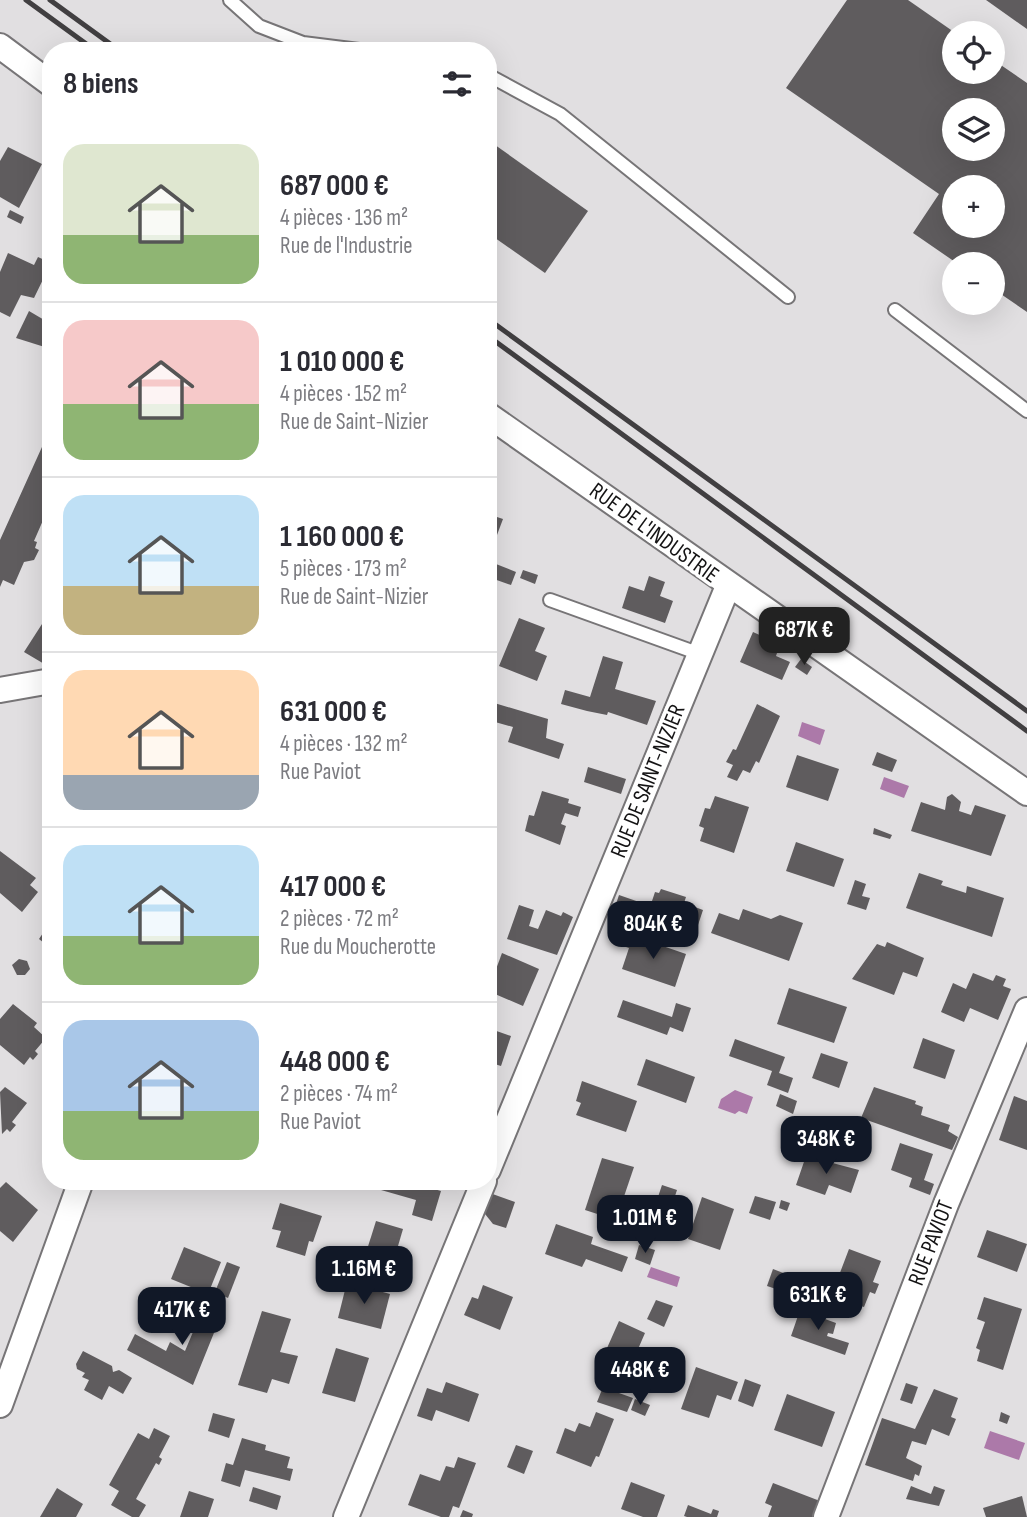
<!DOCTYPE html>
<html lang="fr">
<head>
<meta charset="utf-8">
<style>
  :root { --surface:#fff; --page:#f2f2f3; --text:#2b2b33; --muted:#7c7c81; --line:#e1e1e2; --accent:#111827 }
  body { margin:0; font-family:"Sofia Sans Condensed",sans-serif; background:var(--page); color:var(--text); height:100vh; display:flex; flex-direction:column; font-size:26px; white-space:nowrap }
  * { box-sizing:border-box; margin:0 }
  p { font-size:23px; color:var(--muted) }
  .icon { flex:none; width:38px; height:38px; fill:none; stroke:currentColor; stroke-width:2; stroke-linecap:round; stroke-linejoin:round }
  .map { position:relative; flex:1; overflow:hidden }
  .details { position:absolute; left:42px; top:42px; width:455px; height:1148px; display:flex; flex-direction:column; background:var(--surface); border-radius:28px; box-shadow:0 7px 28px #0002 }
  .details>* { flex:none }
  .fabs { position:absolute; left:942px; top:21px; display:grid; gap:14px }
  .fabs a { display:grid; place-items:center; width:63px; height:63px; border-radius:50%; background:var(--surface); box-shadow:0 7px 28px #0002; font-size:35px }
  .price { position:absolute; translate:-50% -60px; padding:0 16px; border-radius:14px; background:var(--accent); color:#fff; font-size:23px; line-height:46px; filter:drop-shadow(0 2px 4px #0008) }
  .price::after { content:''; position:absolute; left:50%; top:42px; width:21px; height:16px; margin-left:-10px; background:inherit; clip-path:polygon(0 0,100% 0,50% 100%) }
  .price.active { background:#222; color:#fff }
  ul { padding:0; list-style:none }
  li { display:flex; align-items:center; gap:21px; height:175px; padding:0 21px }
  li+li { border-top:2px solid var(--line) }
  li span { display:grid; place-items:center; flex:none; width:196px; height:140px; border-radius:21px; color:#555 }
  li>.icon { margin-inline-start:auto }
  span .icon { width:84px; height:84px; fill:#fffc; stroke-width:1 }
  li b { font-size:30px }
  h2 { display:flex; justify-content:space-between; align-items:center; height:84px; padding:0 21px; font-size:30px }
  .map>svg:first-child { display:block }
  .water { fill:#ac79a9 }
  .building { fill:#5f5c5e; fill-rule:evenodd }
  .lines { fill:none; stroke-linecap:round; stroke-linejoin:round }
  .service-casing { stroke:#777577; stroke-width:16 }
  .minor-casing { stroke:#777577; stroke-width:28 }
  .service { stroke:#fff; stroke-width:12 }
  .minor { stroke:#fff; stroke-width:24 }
  .rail { stroke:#413f41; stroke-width:5 }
  .labels { text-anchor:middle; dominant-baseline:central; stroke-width:7; stroke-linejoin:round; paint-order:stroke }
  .street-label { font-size:23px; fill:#141314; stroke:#fff }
</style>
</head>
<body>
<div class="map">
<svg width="1027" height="1517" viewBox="0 0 1027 1517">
  <rect width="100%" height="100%" fill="#e1dfe1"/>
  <!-- water -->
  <g class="water">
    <polygon points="802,722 825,730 820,745 798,736"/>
    <polygon points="884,777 909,786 904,798 880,789"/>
    <polygon points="735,1090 753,1097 747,1114 739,1111 735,1114 718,1108 721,1099"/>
    <polygon points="651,1267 680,1277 677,1287 647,1277"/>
    <polygon points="990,1431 1025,1443 1019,1460 984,1448"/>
  </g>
  <!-- building -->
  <g class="building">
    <path d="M847 0H908L954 32V72H992V59L1027 83V312L992 288V264H958L913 233 939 194 786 88ZM954 110H992V149H954ZM954 187H992V226H954Z"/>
    <polygon points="986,0 1027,0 1027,29"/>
    <polygon points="488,140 588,211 545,273 488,233"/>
    <polygon points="8,147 42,164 19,208 0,197 0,161"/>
    <polygon points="10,210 24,217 21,224 7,217"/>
    <polygon points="8,253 34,265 38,257 51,263 34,298 21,295 10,317 0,312 0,272"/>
    <polygon points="29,311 51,324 51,349 16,338"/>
    <polygon points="51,427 51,502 34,541 37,542 35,548 39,550 34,560 24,562 14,585 3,580 0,587 0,540"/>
    <polygon points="491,515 503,519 491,551 488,521"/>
    <polygon points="496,564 516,572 511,585 491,578"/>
    <polygon points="523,570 538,575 535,584 520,578"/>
    <polygon points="649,576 665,582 660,596 673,601 665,623 622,608 629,586 644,591"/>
    <polygon points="51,610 51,668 24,652"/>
    <polygon points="519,618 545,628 535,651 547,656 537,681 499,666"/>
    <polygon points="753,632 780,644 776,656 790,662 782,680 740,662"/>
    <polygon points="603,656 623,662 615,689 656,701 647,725 608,712 607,715 587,711 561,704 565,690 590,697"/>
    <polygon points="801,659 812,667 807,675 795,667"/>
    <polygon points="491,702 548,719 546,738 564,744 559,759 508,742 513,727 488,720"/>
    <polygon points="757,704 780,716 759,763 756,761 750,773 743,770 737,781 727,777 733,765 726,762 733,749 736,750"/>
    <polygon points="877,752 897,760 892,772 872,765"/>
    <polygon points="797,755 839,769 828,801 786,787"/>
    <polygon points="588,767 626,779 621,794 584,782"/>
    <polygon points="542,791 569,799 568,803 581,807 578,817 565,813 561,824 566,826 560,845 525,831 529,815 534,816"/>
    <polygon points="952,794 961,802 959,811 971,815 975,805 1006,815 991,856 911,831 921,802 945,810 947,797"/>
    <polygon points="715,796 749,807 734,853 700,841 704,828 699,826 705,808 710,809"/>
    <polygon points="874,828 892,835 890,839 873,834"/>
    <polygon points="796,842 844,859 834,887 786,871"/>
    <polygon points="0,851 36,878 30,885 38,892 22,912 0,893"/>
    <polygon points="919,873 943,881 941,885 966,893 967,886 1004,898 992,937 906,908"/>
    <polygon points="855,880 866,884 862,896 870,898 866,910 847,904"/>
    <polygon points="661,889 686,897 684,903 703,910 695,934 647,916 655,892 659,893"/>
    <polygon points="619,895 642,903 637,919 614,910"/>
    <polygon points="519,905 534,910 529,926 538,929 546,910 561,916 563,912 573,917 557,955 507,939"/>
    <polygon points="743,909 771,919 780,915 803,923 789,961 711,933 719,913 739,920"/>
    <polygon points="43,933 49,938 44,943 39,939"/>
    <polygon points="628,934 686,954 675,987 622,969 629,948 623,946"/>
    <polygon points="887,942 924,958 917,977 903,972 894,995 852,979 877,944 885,947"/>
    <polygon points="502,953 539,969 523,1006 488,991"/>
    <polygon points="19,959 27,961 30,969 25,975 17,975 12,965"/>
    <polygon points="973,973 993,981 996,975 1006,979 1003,986 1011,989 998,1020 970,1008 964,1022 941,1012 953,983 966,989"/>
    <polygon points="789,988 847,1007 834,1043 777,1024"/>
    <polygon points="623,1000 672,1017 676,1003 691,1008 683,1032 670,1027 667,1035 617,1017"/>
    <polygon points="13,1004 37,1023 34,1027 46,1038 35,1051 38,1054 33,1060 30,1057 24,1065 0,1045 0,1019"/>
    <polygon points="488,1028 511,1036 501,1066 488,1062"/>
    <polygon points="923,1038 955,1050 945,1079 913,1068"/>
    <polygon points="735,1039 785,1057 779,1073 793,1078 788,1093 767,1085 772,1071 729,1056"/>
    <polygon points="821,1053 848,1062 839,1088 812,1078"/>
    <polygon points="646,1059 695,1077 686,1103 637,1085"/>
    <polygon points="582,1081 637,1101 626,1132 576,1115 581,1103 576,1101"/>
    <polygon points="5,1087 27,1103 12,1122 16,1125 10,1132 7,1129 2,1134 0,1092"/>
    <polygon points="874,1087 916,1101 915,1104 923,1107 921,1115 950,1125 948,1131 958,1137 952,1150 861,1118"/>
    <polygon points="780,1094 797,1101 793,1114 776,1106"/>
    <polygon points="1014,1096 1027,1101 1027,1150 999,1140"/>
    <polygon points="900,1143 933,1154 924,1180 934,1184 930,1195 909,1187 912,1178 891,1170"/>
    <polygon points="806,1156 859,1170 851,1193 829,1185 825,1195 796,1185"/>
    <polygon points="602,1158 634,1167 616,1220 585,1210"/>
    <polygon points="406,1181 441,1191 432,1221 412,1215 416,1200 353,1182"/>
    <polygon points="6,1182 38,1210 13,1242 0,1231 0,1188"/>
    <polygon points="662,1185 677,1190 670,1211 655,1206"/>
    <polygon points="487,1192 515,1202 506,1228 493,1224 481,1209"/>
    <polygon points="755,1196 776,1202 770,1220 749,1213"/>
    <polygon points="702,1197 734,1209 720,1250 688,1239"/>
    <polygon points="781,1200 790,1203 787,1211 779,1208"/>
    <polygon points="280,1203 322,1216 313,1242 309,1241 305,1256 276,1247 281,1231 272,1229"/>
    <polygon points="376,1221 403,1229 393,1263 365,1256"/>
    <polygon points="556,1224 593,1237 591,1244 628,1257 622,1272 586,1259 582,1267 545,1254"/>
    <polygon points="987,1230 1027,1244 1017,1272 977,1257"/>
    <polygon points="639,1245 655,1250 650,1265 635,1259"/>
    <polygon points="184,1247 221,1262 208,1294 171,1279"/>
    <polygon points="849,1249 881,1261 873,1282 879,1284 875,1294 870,1292 864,1307 849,1302 844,1313 827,1307"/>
    <polygon points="227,1262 240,1267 228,1298 215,1292"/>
    <polygon points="773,1269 791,1276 785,1292 767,1286"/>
    <polygon points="347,1282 390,1294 381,1329 338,1318"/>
    <polygon points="483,1285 513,1297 500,1330 464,1315 472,1297 478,1299"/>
    <polygon points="984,1297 1022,1309 1003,1370 977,1361 980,1350 976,1348 985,1322 977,1319"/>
    <polygon points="656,1300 673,1306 664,1327 647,1319"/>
    <polygon points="206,1301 224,1308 193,1385 127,1350 135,1334 166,1351 170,1342 185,1351"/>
    <polygon points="800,1310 836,1323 833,1334 828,1333 827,1336 849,1343 845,1355 791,1336"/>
    <polygon points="262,1311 291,1319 280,1352 298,1356 289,1384 272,1379 267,1393 238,1385"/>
    <polygon points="619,1321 645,1333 619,1393 633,1398 627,1412 597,1402 607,1377 596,1373"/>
    <polygon points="336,1348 369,1358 355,1402 322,1393"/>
    <polygon points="83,1351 112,1366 113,1372 119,1370 132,1378 123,1394 109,1386 102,1400 84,1390 89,1380 82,1377 85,1373 77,1369 76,1364"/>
    <polygon points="696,1367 738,1382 731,1400 717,1395 709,1418 681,1409"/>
    <polygon points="745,1379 761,1385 753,1407 738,1401"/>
    <polygon points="446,1382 479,1394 469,1422 436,1410 432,1421 417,1416 427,1388 442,1393"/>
    <polygon points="906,1383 918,1387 912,1404 900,1400"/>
    <polygon points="934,1389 958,1398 951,1417 956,1419 949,1436 932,1429 926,1445 912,1441 906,1458 922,1466 919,1476 915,1474 913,1481 865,1465 882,1418 915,1429"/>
    <polygon points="787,1394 835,1412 822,1447 774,1430"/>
    <polygon points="635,1399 650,1405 645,1416 631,1410"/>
    <polygon points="596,1412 614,1419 599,1457 596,1456 591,1467 556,1453 565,1428 575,1432 579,1423 590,1427"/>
    <polygon points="1001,1412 1010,1416 1007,1424 999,1421"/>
    <polygon points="213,1413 235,1419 229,1438 208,1431"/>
    <polygon points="154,1428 170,1436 159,1457 162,1459 159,1465 156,1463 136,1499 146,1505 139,1517 132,1517 111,1505 119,1491 109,1485 138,1433 149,1439"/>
    <polygon points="242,1438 266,1445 265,1450 290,1457 287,1468 293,1469 290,1481 245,1470 240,1487 221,1481 226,1463 233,1465"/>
    <polygon points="516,1445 533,1451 524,1474 507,1467"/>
    <polygon points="458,1457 476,1463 459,1508 453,1506 449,1517 441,1517 408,1505 420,1474 440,1481 446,1466 454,1468"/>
    <polygon points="631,1482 665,1495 657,1517 643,1517 621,1509"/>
    <polygon points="773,1483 820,1501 813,1517 768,1517 772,1506 765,1503"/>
    <polygon points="911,1486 931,1494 934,1486 945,1490 939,1506 906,1499"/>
    <polygon points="253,1487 281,1496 277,1510 249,1501"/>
    <polygon points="57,1488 83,1504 76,1517 40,1517"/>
    <polygon points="189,1491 214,1499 208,1517 180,1517"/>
    <polygon points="1022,1496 1027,1517 986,1517 983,1508"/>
    <polygon points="688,1505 711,1514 713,1509 719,1511 717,1517 687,1517 684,1516"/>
    <polygon points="463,1510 473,1514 472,1517 460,1517"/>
  </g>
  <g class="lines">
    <!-- service casing -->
    <g class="service-casing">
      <g id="service">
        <polyline points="230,0 259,26 303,43 367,51"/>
        <polyline points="488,75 560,114 788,297"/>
        <polyline points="895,310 1027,411"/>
        <polyline points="550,600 700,654"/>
      </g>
    </g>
    <!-- minor casing -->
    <g class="minor-casing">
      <g id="minor">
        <polyline points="0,46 51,84"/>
        <polyline points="488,415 1027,793"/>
        <polyline points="0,690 51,681"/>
        <polyline points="488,1170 728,586"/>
        <polyline points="0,1405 81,1181"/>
        <polyline points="346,1517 484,1181"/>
        <polyline points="826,1517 946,1204 1027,1010"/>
      </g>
    </g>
    <!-- service -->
    <use href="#service" class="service"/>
    <!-- minor -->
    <use href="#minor" class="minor"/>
    <!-- rail -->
    <g class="rail">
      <polyline points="26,0 96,51"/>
      <polyline points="50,0 120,51"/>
      <polyline points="488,319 1027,711"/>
      <polyline points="488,336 1027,731"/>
    </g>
  </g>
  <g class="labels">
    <!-- street labels -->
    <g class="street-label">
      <text transform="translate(654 533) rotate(36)">RUE DE L'INDUSTRIE</text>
      <text transform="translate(648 781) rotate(-68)">RUE DE SAINT-NIZIER</text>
      <text transform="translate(931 1243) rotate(-69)">RUE PAVIOT</text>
    </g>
  </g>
</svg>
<div class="fabs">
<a><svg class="icon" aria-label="locate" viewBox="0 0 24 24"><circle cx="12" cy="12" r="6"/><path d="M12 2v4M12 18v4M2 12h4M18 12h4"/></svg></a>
<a><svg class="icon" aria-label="layers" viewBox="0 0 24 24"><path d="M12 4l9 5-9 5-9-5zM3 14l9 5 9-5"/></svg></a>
<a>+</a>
<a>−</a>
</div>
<b class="price active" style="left:804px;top:667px">687K €</b>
<b class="price" style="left:653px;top:961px">804K €</b>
<b class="price" style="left:826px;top:1176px">348K €</b>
<b class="price" style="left:645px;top:1255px">1.01M €</b>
<b class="price" style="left:364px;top:1306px">1.16M €</b>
<b class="price" style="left:818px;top:1332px">631K €</b>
<b class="price" style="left:182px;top:1347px">417K €</b>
<b class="price" style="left:640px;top:1407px">448K €</b>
<section class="details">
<h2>8 biens<svg class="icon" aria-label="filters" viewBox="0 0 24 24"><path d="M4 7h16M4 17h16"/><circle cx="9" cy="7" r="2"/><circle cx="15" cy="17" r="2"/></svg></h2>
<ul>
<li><span style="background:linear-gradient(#dfe7d0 65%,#8fb573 0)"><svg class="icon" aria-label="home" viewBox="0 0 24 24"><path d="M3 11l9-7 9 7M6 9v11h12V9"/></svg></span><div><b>687 000 €</b><p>4 pièces · 136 m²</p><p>Rue de l'Industrie</p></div></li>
<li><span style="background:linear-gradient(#f6c9c9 60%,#8fb573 0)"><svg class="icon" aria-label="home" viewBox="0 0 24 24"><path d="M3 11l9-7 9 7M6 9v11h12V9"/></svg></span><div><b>1 010 000 €</b><p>4 pièces · 152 m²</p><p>Rue de Saint-Nizier</p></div></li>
<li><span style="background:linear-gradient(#bfe0f5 65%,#c2b280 0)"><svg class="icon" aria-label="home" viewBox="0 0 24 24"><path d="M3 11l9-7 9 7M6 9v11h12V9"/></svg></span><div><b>1 160 000 €</b><p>5 pièces · 173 m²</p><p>Rue de Saint-Nizier</p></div></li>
<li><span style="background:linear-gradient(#ffd9b3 75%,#9aa5b1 0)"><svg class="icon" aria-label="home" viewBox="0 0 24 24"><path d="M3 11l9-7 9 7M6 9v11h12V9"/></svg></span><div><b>631 000 €</b><p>4 pièces · 132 m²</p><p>Rue Paviot</p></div></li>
<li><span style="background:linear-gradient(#bfe0f5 65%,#8fb573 0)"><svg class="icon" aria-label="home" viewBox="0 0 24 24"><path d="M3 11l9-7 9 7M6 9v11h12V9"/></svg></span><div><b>417 000 €</b><p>2 pièces · 72 m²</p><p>Rue du Moucherotte</p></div></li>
<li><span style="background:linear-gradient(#a9c7e8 65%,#8fb573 0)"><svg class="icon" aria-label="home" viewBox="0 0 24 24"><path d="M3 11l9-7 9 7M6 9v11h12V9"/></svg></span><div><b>448 000 €</b><p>2 pièces · 74 m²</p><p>Rue Paviot</p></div></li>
</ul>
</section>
</div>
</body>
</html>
